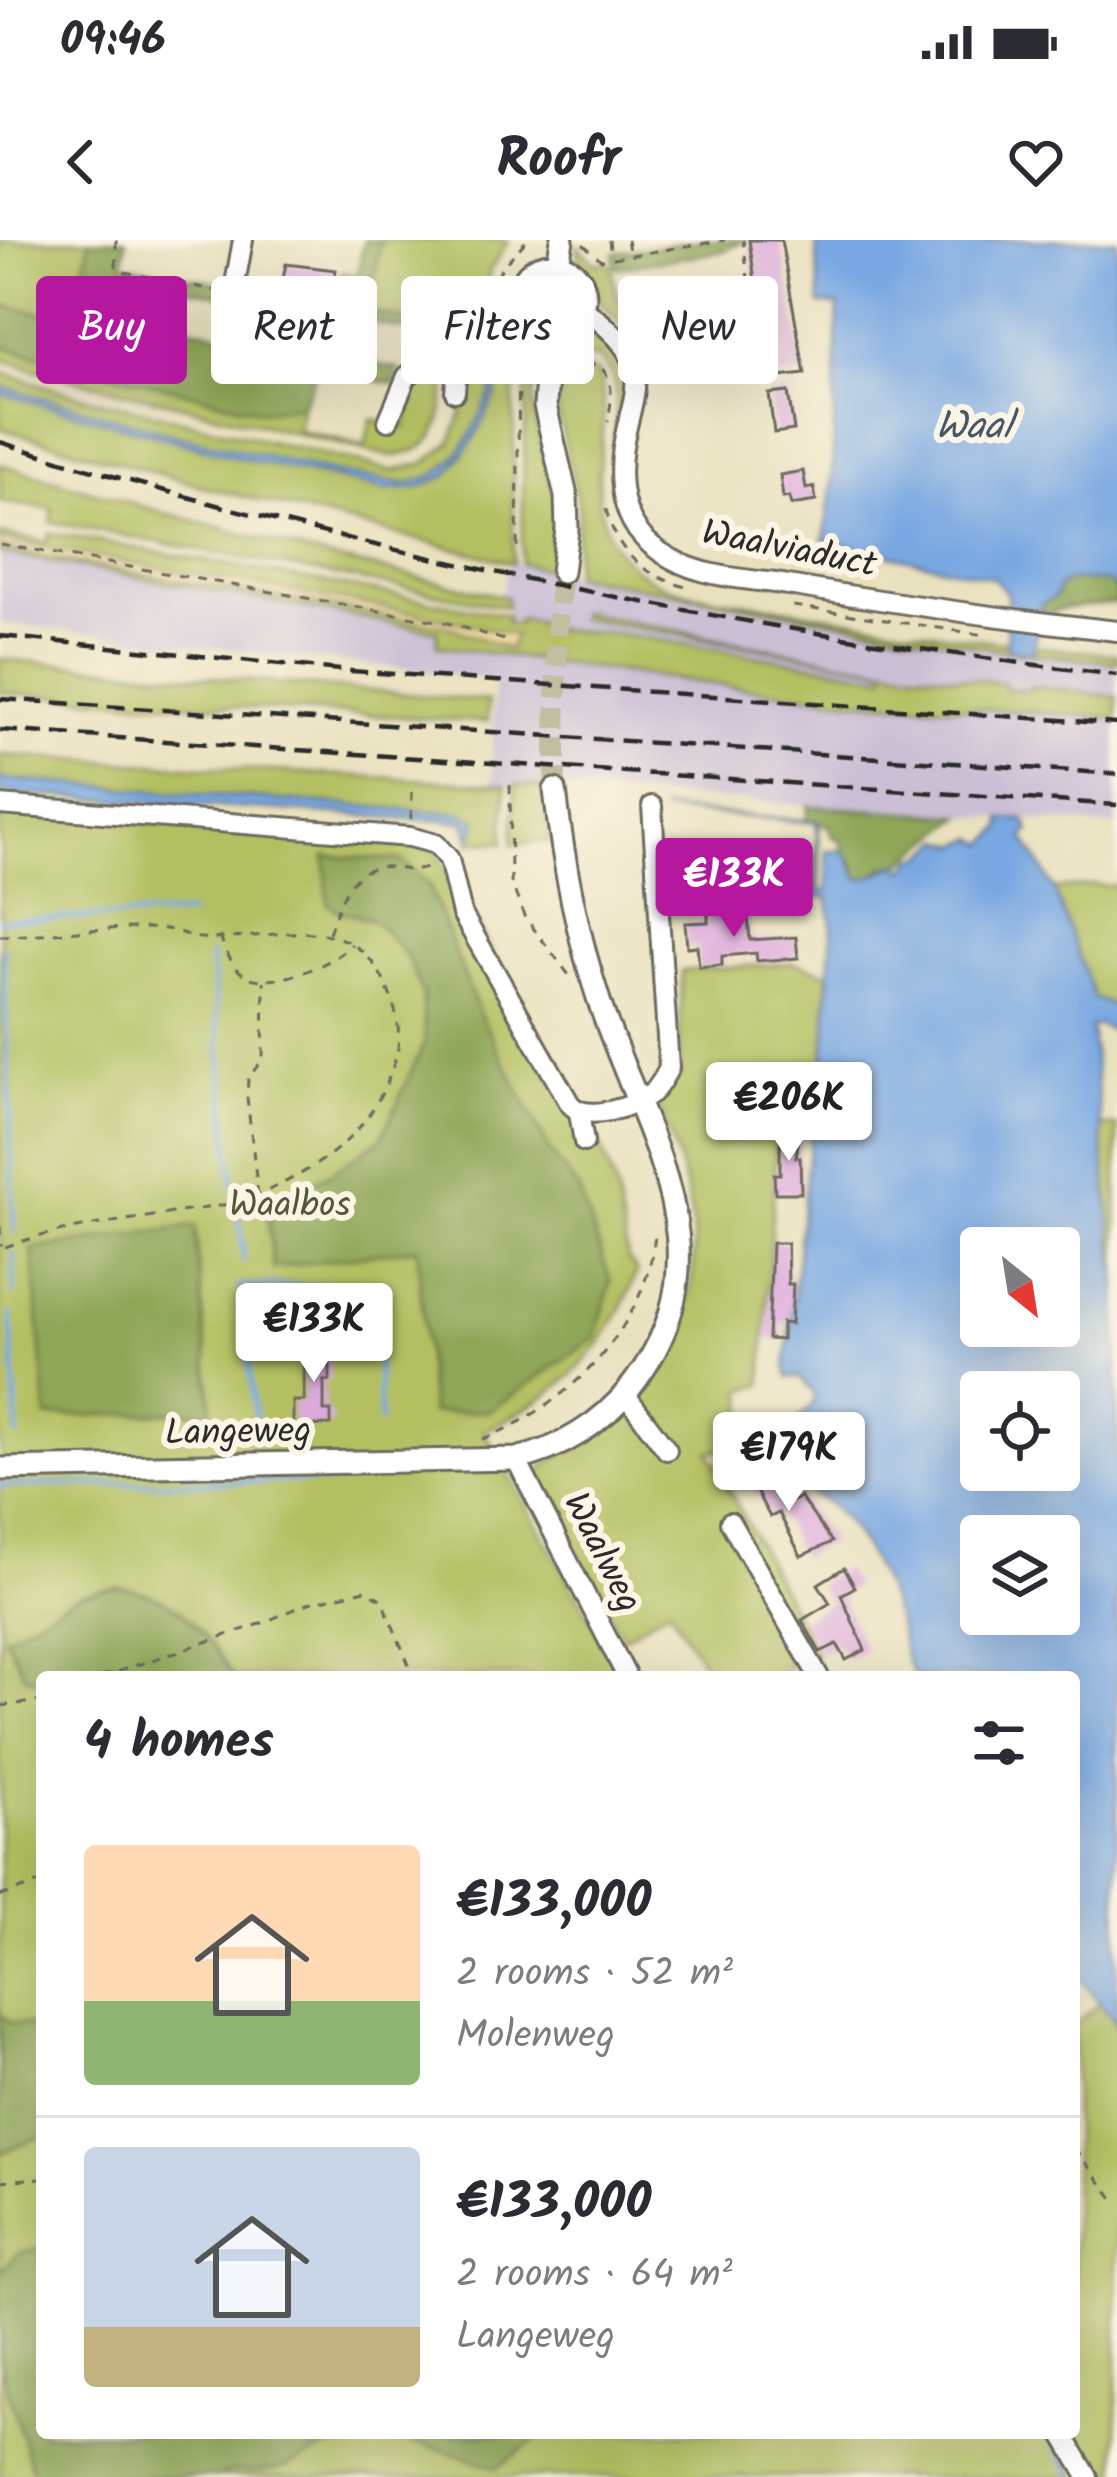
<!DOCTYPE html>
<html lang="en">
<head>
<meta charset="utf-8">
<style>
  :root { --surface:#fff; --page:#f2f2f3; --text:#2b2b33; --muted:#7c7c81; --line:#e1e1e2; --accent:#b5179e }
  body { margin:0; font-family:Kalam,sans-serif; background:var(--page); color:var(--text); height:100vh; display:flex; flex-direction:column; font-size:45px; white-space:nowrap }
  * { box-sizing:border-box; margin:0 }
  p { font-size:39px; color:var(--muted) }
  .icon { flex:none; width:66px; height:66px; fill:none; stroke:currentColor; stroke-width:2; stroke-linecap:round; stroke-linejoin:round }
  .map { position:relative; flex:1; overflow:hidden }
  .panel { position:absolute; left:36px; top:1431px; width:1044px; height:768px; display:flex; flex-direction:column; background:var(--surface); border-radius:12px; box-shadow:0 12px 48px #0002 }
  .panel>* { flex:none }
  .banner { position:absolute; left:36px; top:36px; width:1047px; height:108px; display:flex; gap:24px }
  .needle { width:78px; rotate:150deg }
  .tools { position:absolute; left:960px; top:987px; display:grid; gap:24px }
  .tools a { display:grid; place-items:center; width:120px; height:120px; border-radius:12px; background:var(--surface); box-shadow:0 12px 48px #0002; font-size:60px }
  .price { position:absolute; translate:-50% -102px; padding:0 27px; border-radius:12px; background:#fff; color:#222; font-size:39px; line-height:78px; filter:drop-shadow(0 3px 6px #0008) }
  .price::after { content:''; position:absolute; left:50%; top:72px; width:36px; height:27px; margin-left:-18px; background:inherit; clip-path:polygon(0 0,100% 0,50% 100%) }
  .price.selected { background:var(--accent); color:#fff }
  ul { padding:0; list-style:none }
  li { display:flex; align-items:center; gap:36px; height:300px; padding:0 48px }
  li+li { border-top:3px solid var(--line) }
  li span { display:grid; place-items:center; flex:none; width:336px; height:240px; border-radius:12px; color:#555 }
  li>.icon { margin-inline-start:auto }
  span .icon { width:144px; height:144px; fill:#fffc; stroke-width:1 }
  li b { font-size:51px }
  h2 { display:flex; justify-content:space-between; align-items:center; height:144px; padding:0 48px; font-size:51px }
  .chip { padding:0 42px; border-radius:12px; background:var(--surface); box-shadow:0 12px 48px #0002; font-size:42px; line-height:108px }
  .chip.selected { background:var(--accent); color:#fff }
  .status { display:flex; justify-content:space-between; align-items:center; height:84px; padding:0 60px; background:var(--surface); direction:ltr }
  .status svg { height:33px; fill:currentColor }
  header { display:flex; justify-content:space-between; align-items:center; height:156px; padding:0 48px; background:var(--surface); font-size:54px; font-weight:700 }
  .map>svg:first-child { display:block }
  .industrial { fill:#cbbfd5 }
  .green { fill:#b3bf61; stroke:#6f7546; stroke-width:3 }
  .forest { fill:#8ea657; stroke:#5c6841; stroke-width:3 }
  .sand { fill:#eeda9e; stroke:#8c8264; stroke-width:3 }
  .water { fill:#78a7e2; stroke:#526986; stroke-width:3; fill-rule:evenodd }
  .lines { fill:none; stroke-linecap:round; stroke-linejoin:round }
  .stream { stroke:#78a7e2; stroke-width:4.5 }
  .building { fill:#dda9dd }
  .major-tunnel { stroke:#c3bda1; stroke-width:21; stroke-dasharray:21 10; stroke-linecap:butt }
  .minor-casing { stroke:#6e6b5e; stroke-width:24 }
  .major-casing { stroke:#6e6b5e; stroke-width:27 }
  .path { stroke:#6e6b5e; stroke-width:3; stroke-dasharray:9 9; stroke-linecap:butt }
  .minor { stroke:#fff; stroke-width:18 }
  .major { stroke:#fff; stroke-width:21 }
  .rail { stroke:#2b2b2b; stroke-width:4.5; stroke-dasharray:18 9; stroke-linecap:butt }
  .labels { text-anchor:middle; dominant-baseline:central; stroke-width:12; stroke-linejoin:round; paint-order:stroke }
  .street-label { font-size:36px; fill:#2b2b2b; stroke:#fcf5e5 }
  .park-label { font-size:36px; fill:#54573b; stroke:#fcf5e5 }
  .water-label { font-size:39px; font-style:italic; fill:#46566b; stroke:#fcf5e5 }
</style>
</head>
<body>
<div class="status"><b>09:46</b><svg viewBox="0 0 49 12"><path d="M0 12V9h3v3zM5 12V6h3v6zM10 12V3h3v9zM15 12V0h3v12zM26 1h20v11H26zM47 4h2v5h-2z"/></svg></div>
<header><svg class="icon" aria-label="back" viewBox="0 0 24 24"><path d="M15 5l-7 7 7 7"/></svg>Roofr<svg class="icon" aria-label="heart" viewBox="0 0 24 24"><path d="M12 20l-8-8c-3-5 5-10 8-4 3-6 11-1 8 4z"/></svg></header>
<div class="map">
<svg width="1117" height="2237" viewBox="0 0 1117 2237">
  <rect width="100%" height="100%" fill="#fcf5e5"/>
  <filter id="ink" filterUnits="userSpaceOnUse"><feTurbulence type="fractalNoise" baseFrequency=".00833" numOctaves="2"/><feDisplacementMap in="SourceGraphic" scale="24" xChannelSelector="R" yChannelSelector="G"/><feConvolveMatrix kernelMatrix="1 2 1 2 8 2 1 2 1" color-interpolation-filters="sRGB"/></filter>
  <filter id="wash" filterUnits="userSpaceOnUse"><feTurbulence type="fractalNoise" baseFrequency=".004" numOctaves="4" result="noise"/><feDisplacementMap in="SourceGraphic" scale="48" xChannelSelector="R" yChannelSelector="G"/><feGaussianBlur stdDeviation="2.7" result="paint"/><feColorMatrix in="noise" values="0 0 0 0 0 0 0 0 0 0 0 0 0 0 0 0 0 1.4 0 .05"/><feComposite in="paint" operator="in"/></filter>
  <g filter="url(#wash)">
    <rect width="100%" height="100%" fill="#e9e1be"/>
    <!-- industrial -->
    <polygon class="industrial" points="0,294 491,379 508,375 506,358 501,356 509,322 714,363 995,409 1117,423 1117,586 492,544 494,439 0,383"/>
    <!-- green -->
    <g class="green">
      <polygon points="0,0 90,0 73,79 0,65"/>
      <polygon points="381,0 509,0 490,30 484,58 455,75 455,92 368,71"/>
      <polygon points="577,6 595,22 611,24 616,53 650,125 646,126 626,89 597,60 579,21"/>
      <polygon points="490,79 511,111 514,135 513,323 209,248 0,188 0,132 72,154 393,231 425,223 450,203 461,176 470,101"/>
      <path d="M581 90C641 103 627 192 611 233 610 198 631 144 599 118L563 114 571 97Z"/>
      <path d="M0 106 263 171 302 166 297 190 365 206 371 179 406 187 415 131 447 136C441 179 443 212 390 216L35 130 0 119Z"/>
      <polygon points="532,120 534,177 554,254 552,330 521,324 526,156 523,121"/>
      <path d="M561 122 598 133C614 180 589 231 603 279 610 307 629 328 654 341 689 358 733 360 771 366 850 380 929 392 1008 403L1007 408 1034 406 1117 415V423L995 409 573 335 579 267 556 164Z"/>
      <polygon points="0,224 165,273 167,279 170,274 326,317 506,357 507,367 51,282 53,269 0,262"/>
      <polygon points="50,293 507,375 507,383 518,384 519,379 549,385 550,389 621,394 885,436 886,429 583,379 579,378 580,372 843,422 1004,443 1005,449 1030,450 1031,446 1117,457 1117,478 853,460 726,446 438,406 437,391 0,313 0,307 446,386 508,409 514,396 0,300 0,294 47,302"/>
      <polygon points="0,419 488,461 487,482 0,453"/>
      <polygon points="0,515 506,545 503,603 471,602 477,581 464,574 0,539"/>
      <polygon points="515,545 544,547 550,601 513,604"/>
      <path d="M0 569 434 608 587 885 591 880 616 948 628 1019 637 1031C608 1112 561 1155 484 1191L624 1437H42V2193H1053L1078 2237H0Z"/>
      <polygon points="1094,645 1117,646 1117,768 1094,758 1054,649"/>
      <path d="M794 723 828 733 822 864 779 857 762 1145 744 1150 745 1203 709 1212 816 1414 769 1437H711L669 1368 623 1398 547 1262 538 1236 545 1225C568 1211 592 1197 614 1180 639 1161 657 1136 670 1108 714 1018 690 949 657 861L679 836 682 731Z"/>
      <polygon points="1098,886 1117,886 1117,1046"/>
      <polygon points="1100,1763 1117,1784 1117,2237 1101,2237 1074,2190 1074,1786"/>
    </g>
    <!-- forest -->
    <g class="forest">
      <polygon points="90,0 126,0 123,24 224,44 223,56 118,34 112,72 399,129 394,144 318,130 302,166 263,171 0,106 0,65 73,79"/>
      <polygon points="364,0 381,0 368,72 455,92 450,105 442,108 422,93 243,57 245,46 333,64 342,32 357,36"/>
      <polygon points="703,0 747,0 723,11 616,28 614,13"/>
      <polygon points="1071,340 1109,342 1117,351 1117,363 1058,369 1053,373 1040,371 1043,362 1056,356 1060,345"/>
      <polygon points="808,566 962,576 903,622 883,628 870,639 859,640 853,621 842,611 841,601 832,596 829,586 807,580"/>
      <polygon points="325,616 401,620 429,645 478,771 551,913 579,950 611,1042 595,1098 489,1171 431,1173 417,1008 273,1028 267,963 331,933 381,899 425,801 423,755 406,715 375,681 339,671 328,664"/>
      <polygon points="195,986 212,1171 47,1177 32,1009"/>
      <path d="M118 1347C178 1354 202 1389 233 1437H128L121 1422H110L99 1437H42V1441L25 1437 5 1397 78 1355Z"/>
      <polygon points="0,1773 9,1782 42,1787 42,1896 0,1914"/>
      <path d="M42 2008V2193L544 2194 496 2228C446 2211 405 2193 352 2201 309 2207 296 2237 233 2231L218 2237H34L0 2124V2032L20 2012Z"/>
    </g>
    <!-- sand -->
    <polygon class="sand" points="0,300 431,376 515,395 509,409 446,386 63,320 0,307"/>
    <!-- water -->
    <g class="water">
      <polygon points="816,0 1117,0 1117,351 1108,342 1071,340 1060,345 1056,356 1041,365 1033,412 1007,409 1007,353 994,338 824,300 832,243 838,65 820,64"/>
      <polygon points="490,116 496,136 496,155 473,201 447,236 416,248 387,250 239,218 0,153 0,146 176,195 337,233 406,244 435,235 453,220 469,198 492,152 486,118"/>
      <polygon points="0,539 464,574 477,581 471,602 465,582 0,553"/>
      <path d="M662 570 819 581V651L828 650 827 611H845L859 639C874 639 887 627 903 622L900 629 905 630 914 618 925 616 942 600 959 605 976 598 986 604 1002 588V579L1024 580 1030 591 1024 597 1054 649 1094 758 1117 768V794L1098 785 1091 787 1117 1046V1784L1074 1732V1437H916C901 1419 903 1396 895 1374 882 1337 848 1265 809 1253V1220L797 1180 810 1168 816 1156 800 1137H788L786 1128 811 889 822 864 832 685 828 657 809 658V652L816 651 817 583ZM981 1008H1059V1086H981ZM981 1152H1059V1230H981ZM981 1296H1059V1374H981Z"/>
    </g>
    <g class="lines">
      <!-- stream -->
      <g class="stream">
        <polyline points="0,680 191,674"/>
        <polyline points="4,709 14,993"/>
        <polyline points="211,714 233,945"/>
        <polyline points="239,972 244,1021"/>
        <polyline points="14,1054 14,1014"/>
        <polyline points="11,1074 18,1196"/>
        <polyline points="256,1185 240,1046 374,1045 380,1181"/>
        <polyline points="0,1246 351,1240"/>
        <polyline points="1048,2193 1073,2237"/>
      </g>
    </g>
    <g id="blocks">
      <!-- building -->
      <g class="building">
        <polygon points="749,0 781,0 805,134 779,137 775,111 729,118 724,87 761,81"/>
        <polygon points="286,24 336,30 329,70 302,65 304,54 281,49"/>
        <polygon points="788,152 794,190 774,193 769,154"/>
        <polygon points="803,231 806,249 814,247 816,261 791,265 789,257 783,258 780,235"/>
        <polygon points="727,668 728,678 748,677 750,700 796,697 798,718 757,721 756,713 722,716 722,725 699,727 697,706 687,707 685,683 708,682 708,669"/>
        <polygon points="780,889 800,891 796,917 800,917 801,953 775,953 774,934 780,934"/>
        <polygon points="772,1003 787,1003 788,1044 793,1044 791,1084 782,1083 782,1100 768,1099"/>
        <polygon points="304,1099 330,1099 330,1141 324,1141 324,1171 331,1171 331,1185 293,1186 293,1161 304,1161"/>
        <polygon points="760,1224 785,1266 800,1257 832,1302 801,1316 779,1273 770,1277 744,1229"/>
        <polygon points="844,1328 855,1347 841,1355 865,1410 846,1420 837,1404 820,1412 802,1380 830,1363 818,1344"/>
      </g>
    </g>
  </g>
  <g filter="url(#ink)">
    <use href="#blocks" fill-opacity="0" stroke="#6e6b5e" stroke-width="3"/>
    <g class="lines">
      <!-- major-tunnel -->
      <polyline class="major-tunnel" points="555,550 557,389 562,332"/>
      <!-- minor casing -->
      <g class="minor-casing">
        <g id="minor">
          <path d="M583 69C678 134 613 163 622 248 626 282 642 303 672 319 705 338 751 339 788 345 897 364 1007 379 1117 391"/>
          <polyline points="230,72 243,0"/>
          <path d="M455 152C459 98 463 78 519 64"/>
          <polyline points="388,181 407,136 443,112"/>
          <path d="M0 565 410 597 436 604 449 619 462 674 570 864C587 883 633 867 652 853 660 846 664 837 669 828L652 566"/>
          <polyline points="579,873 584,902"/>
          <polyline points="625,1154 667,1210"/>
          <polyline points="516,1219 627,1437"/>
          <polyline points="730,1282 819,1437"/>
          <polyline points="1062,2193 1088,2237"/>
        </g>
      </g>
      <!-- major casing -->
      <g class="major-casing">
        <g id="major">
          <circle cx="552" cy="57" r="33"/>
          <polyline points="558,24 562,0"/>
          <polyline points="550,90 545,166 566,256 567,289 562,332"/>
          <path d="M0 1229 516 1219C560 1210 602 1183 630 1148 734 1016 645 898 600 764 577 694 563 623 555 550"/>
        </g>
      </g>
      <!-- path -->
      <g class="path">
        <polyline points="116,0 116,26 125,32 214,50"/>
        <polyline points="609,0 611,18"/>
        <polyline points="627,0 630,16"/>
        <polyline points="583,4 601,20 725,0"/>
        <polyline points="493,54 501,28 527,0"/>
        <polyline points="501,87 519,116 517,308"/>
        <polyline points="705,111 706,90 750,54 743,0"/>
        <path d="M568 121 600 126C616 143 611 161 608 182"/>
        <path d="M606 269C617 315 646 336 689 348"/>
        <polyline points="0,304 448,383 508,401"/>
        <polyline points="793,366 985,395"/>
        <polyline points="510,545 511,642 524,676 569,735"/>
        <polyline points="411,579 412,545"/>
        <path d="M329 693C341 661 349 623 391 627 407 629 412 633 429 627"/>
        <path d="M0 696C54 695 111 685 165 689 177 690 189 697 201 698 278 703 354 660 390 755 397 773 402 798 396 817 374 891 329 923 260 954 235 965 206 968 179 972 120 982 56 987 0 1009"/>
        <path d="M220 696C225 710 233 729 246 736 271 750 335 724 352 704"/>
        <polyline points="258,955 247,857 248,839 263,818 264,741"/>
        <polyline points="0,986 1,1006"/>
        <path d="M482 1199C567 1168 648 1087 655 993"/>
        <polyline points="101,1437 260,1384 309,1363 366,1350 382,1360 414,1437"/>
        <polyline points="0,1466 42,1461"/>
        <polyline points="0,1656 42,1642"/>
        <polyline points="1074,1908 1117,1963"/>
        <polyline points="0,1941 42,1938"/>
      </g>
      <!-- minor -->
      <use href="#minor" class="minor"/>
      <!-- major -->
      <use href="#major" class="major"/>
      <!-- rail -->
      <g class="rail">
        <path d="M0 202C364 316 739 390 1117 435"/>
        <polyline points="0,396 351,431 1117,484"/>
        <polyline points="0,459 1117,534"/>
        <polyline points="0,490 1117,565"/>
      </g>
    </g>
  </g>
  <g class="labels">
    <!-- street labels -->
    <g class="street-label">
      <text transform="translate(789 310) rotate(11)">Waalviaduct</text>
      <text transform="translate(238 1193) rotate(-1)">Langeweg</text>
      <text transform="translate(601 1313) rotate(63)">Waalweg</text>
    </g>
    <!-- park labels -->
    <g class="park-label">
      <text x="290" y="966">Waalbos</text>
    </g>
    <!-- water labels -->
    <g class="water-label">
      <text x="974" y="188">Waal</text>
    </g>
  </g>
</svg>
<div class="tools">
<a><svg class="needle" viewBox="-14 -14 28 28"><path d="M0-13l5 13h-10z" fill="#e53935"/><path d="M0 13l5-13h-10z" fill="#7c7c81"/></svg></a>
<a><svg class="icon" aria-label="locate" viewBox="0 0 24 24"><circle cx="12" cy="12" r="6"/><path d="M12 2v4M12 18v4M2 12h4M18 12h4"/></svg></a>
<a><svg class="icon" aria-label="layers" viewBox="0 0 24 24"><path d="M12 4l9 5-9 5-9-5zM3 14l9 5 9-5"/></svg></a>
</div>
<b class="price selected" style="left:734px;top:700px">€133K</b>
<b class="price" style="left:789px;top:924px">€206K</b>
<b class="price" style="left:314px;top:1145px">€133K</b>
<b class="price" style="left:789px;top:1274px">€179K</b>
<div class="banner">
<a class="chip selected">Buy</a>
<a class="chip">Rent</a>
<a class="chip">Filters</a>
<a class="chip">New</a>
</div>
<section class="panel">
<h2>4 homes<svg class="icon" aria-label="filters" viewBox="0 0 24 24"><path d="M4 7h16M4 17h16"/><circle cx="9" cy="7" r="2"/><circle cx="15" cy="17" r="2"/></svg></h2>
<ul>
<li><span style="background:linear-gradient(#ffd9b3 65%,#8fb573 0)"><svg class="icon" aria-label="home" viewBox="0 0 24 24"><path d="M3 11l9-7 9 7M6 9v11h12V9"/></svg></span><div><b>€133,000</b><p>2 rooms · 52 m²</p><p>Molenweg</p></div></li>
<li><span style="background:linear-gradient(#c9d6e8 75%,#c2b280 0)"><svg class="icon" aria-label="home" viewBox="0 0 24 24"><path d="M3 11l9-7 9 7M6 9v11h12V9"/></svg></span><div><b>€133,000</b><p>2 rooms · 64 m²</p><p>Langeweg</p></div></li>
</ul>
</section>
</div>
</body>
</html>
